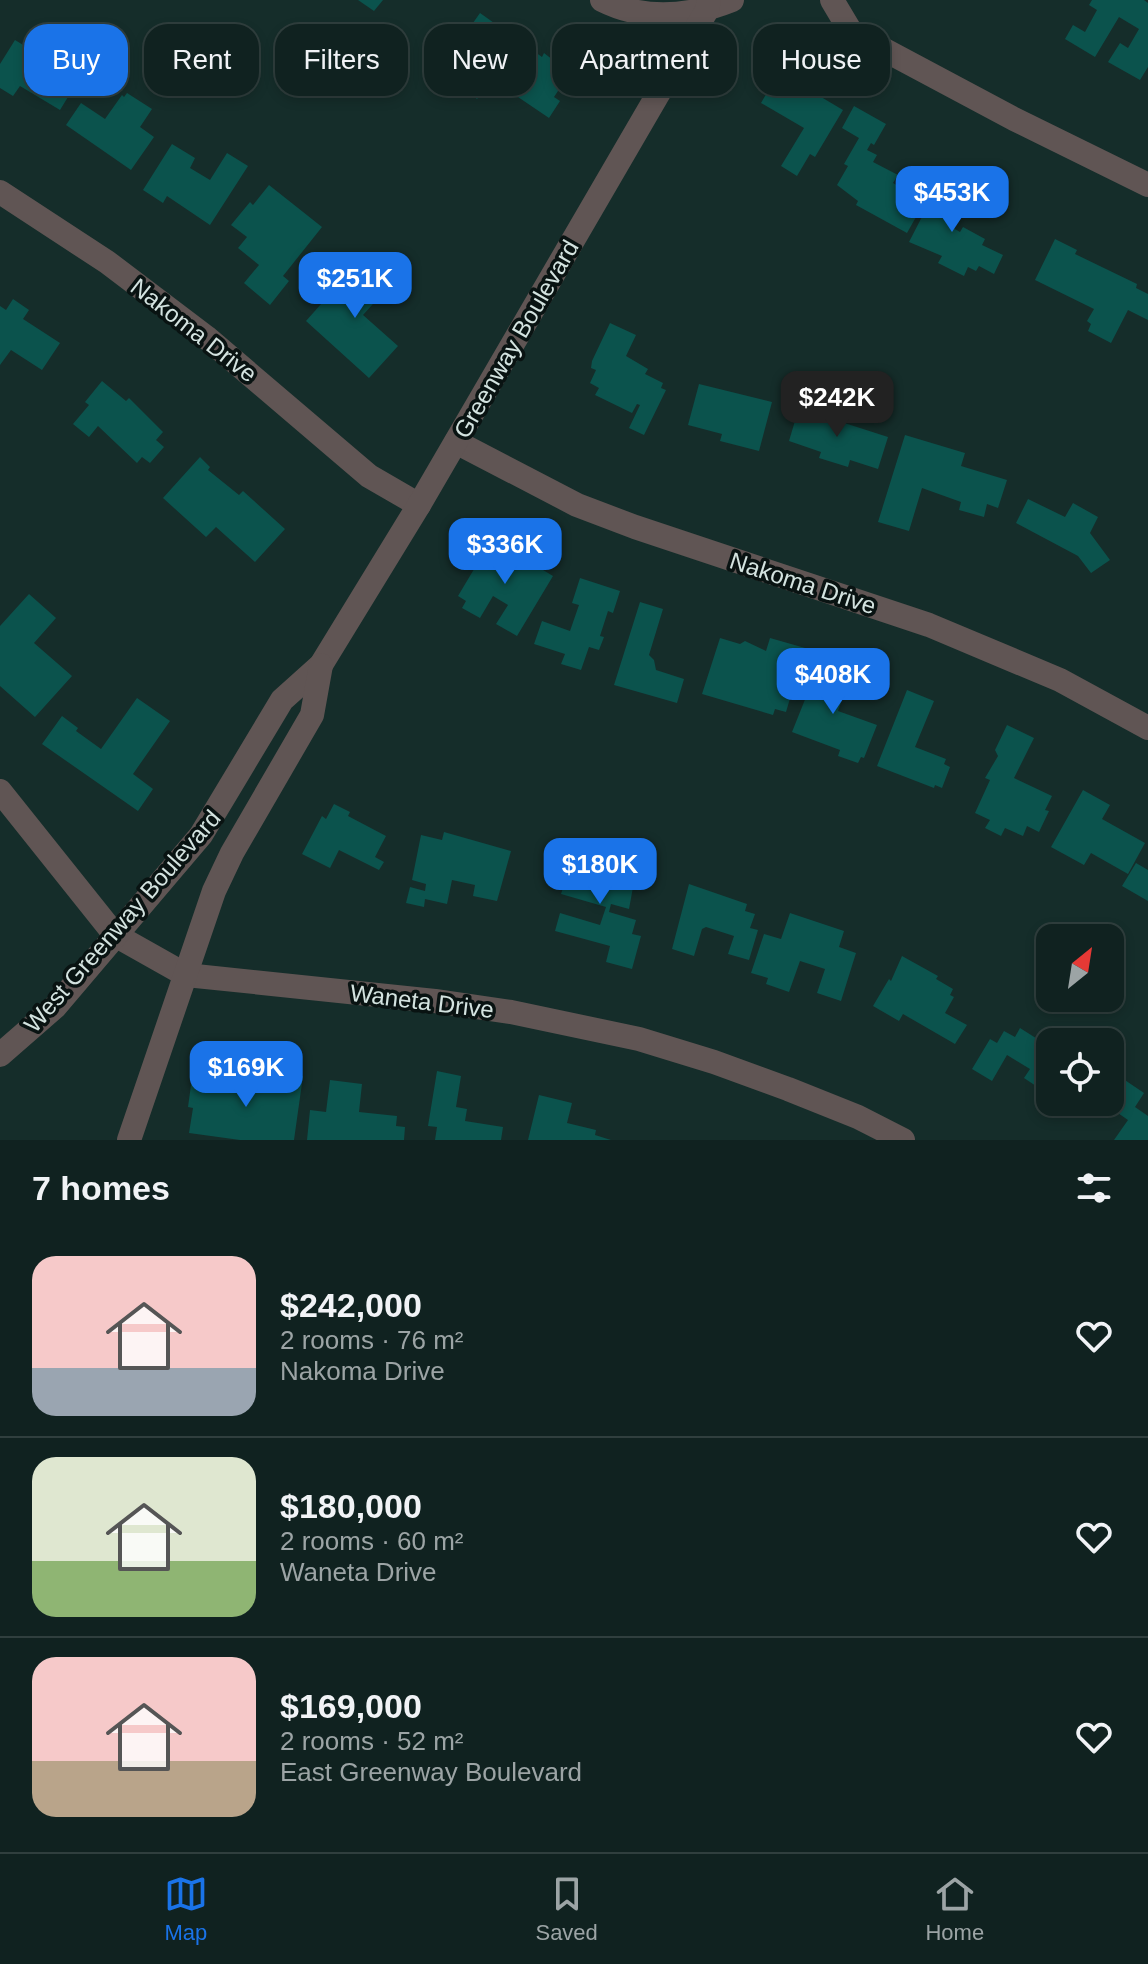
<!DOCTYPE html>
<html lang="en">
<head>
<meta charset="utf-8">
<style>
  :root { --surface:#102220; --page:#192a29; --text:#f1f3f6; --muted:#9ca4a5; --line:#303f3e; --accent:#1a73e8 }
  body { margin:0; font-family:Arial,sans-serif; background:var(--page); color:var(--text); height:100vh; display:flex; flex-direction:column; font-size:30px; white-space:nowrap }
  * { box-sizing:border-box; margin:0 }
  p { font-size:26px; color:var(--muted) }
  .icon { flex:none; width:44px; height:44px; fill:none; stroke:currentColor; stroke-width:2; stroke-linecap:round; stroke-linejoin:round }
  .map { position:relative; height:1140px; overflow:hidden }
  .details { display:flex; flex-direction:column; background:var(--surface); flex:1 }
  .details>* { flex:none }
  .top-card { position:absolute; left:24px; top:24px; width:1100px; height:72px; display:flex; gap:16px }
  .needle { width:52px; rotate:30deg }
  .tools { position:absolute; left:1036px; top:924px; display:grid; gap:16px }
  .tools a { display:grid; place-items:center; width:88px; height:88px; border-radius:16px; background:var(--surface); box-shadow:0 4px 12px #0003,0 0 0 2px var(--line); font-size:40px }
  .price { position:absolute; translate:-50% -68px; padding:0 18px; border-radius:16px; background:var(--accent); color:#fff; font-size:26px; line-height:52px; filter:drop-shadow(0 2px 4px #0008) }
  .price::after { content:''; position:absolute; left:50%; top:48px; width:24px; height:18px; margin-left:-12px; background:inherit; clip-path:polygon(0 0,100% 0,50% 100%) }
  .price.selected { background:#222; color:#fff }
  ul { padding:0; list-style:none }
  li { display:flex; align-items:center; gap:24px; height:200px; padding:0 32px }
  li+li { border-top:2px solid var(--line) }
  li span { display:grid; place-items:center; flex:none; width:224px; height:160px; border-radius:24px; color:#555 }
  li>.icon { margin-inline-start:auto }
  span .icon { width:96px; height:96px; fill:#fffc; stroke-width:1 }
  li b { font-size:34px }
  h2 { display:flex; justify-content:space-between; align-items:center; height:96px; padding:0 32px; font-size:34px }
  .tag { padding:0 28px; border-radius:24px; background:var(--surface); box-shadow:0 4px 12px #0003,0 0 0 2px var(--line); font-size:28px; line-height:72px }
  .tag.selected { background:var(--accent); color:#fff }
  .tab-bar { display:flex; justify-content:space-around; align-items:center; height:112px; border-top:2px solid var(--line); background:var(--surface); font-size:22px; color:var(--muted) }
  .tab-bar a { display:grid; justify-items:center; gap:4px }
  .tab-bar .selected { color:var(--accent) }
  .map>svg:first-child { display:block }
  .building { fill:#0b534d }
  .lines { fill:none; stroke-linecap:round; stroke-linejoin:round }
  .minor { stroke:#605554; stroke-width:24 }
  .labels { text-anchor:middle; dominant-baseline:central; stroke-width:7; stroke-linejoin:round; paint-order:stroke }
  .street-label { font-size:24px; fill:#d4e3e0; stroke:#091312 }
</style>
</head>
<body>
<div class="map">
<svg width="1148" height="1140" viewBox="0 0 1148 1140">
  <rect width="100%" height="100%" fill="#152d2a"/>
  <!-- building -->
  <g class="building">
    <polygon points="358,0 383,0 374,11"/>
    <polygon points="1092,0 1144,0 1148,3 1148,67 1140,80 1108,62 1120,43 1128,48 1139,29 1119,17 1095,57 1065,39 1073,25 1085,32 1097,10 1089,5"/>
    <polygon points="480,13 542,57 544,53 553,60 551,63 568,76 554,97 560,101 549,118 493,80 477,99 472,95 470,98 447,81 449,78 439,71"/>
    <polygon points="15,40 79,79 60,110 20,86 13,96 0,88 0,64"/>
    <polygon points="779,72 843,110 815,157 810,154 797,176 781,166 804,128 761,103"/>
    <polygon points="127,93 152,109 140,127 154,137 131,170 66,125 81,103 105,119 122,95 124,97"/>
    <polygon points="854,106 886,124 874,145 871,143 867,150 877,155 873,162 898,175 893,183 925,201 907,233 856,205 858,201 837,185 848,166 844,164 859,138 842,128"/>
    <polygon points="172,144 195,158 190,168 210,180 227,153 248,166 210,225 167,196 163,203 143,190"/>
    <polygon points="942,178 966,190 948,225 960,232 963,227 985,239 982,245 1003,255 994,274 979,266 976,271 968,267 964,276 938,263 942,256 909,242"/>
    <polygon points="269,185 322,227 283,276 289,281 270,305 244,283 259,265 238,248 247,237 231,225 250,202 253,205"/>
    <polygon points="1055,239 1077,250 1075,254 1137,284 1136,288 1148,294 1148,320 1128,310 1111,343 1088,331 1091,324 1087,321 1094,309 1035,280"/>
    <polygon points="361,259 390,285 363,315 398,346 369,378 306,321"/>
    <polygon points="13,299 29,310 23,319 60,343 42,370 11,350 0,365 0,306 6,310"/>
    <polygon points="610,323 636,335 626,356 648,369 645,374 663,383 661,388 666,390 644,435 629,428 640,405 637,404 632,413 595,395 599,388 590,383 596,370 591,368 592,361"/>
    <polygon points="102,381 126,401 129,398 163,432 156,440 164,447 150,463 142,457 137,463 98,426 89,437 73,424 89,405 85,402"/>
    <polygon points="699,384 772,402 759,451 720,441 722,434 688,425"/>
    <polygon points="800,404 833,415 832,419 888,437 878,469 850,460 848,467 819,458 821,452 789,441"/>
    <polygon points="905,435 965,453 961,466 1007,480 998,508 987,504 984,517 959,510 961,502 922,488 909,531 878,522"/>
    <polygon points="200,457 210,467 208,470 239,495 243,491 285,529 255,562 216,527 206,537 163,498"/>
    <polygon points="1028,499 1065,517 1073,503 1098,517 1090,533 1110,560 1091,573 1078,556 1016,523"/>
    <polygon points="492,539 553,576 517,636 496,624 508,605 493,596 480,618 462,608 466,601 458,596"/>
    <polygon points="580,578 620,591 613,613 608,611 600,636 604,637 599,650 589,647 581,670 561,664 565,654 534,644 542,621 570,631 579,605 572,603"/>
    <polygon points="29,594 56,618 34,643 72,676 35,717 0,686 0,626"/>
    <polygon points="640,602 663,609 649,655 654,660 656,670 684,679 677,703 614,685"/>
    <polygon points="720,638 740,644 745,641 766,651 770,638 805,648 786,712 775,709 773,715 702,694"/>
    <polygon points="820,662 851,674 838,711 877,725 864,758 861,757 858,763 838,756 840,750 792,732"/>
    <polygon points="907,690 934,701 915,747 946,759 944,764 950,767 942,788 935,785 934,788 877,766"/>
    <polygon points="137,698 170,721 133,774 153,789 138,811 42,744 62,716 78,728 76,731 101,749"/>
    <polygon points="1007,725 1034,738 1014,778 1052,796 1045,810 1049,811 1039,832 1027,826 1023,836 1005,828 1001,836 985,828 990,820 975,813 990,780 985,778 998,756 995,750"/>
    <polygon points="1083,790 1110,805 1102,819 1145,843 1128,874 1091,853 1084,865 1051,847"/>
    <polygon points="334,804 350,812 348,816 386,836 375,857 384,862 379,870 339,850 330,868 302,854 322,816 326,819"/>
    <polygon points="444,832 511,851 497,901 473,896 475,885 452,880 447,904 425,899 424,907 406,903 410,887 425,891 426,884 412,880 421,835 442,840"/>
    <polygon points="557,856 593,866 595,859 636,871 629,909 611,904 609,912 636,920 632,934 641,936 632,969 606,962 610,946 555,931 560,913 600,925 606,907 561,894 563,888 558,887 560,882 550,880"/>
    <polygon points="1136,863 1148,870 1148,901 1122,886"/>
    <polygon points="689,884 747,904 745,911 755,914 750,928 758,930 749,960 728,954 734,936 706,927 702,929 694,956 672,949"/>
    <polygon points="790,913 844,931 839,947 856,953 841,1001 817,993 825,969 800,961 789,992 766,984 768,978 751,973 764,934 781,939"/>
    <polygon points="902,956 938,976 936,979 953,989 950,995 954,997 945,1013 967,1025 955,1044 903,1014 899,1021 873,1006 889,979 891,981"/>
    <polygon points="1020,1028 1050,1047 1050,1070 1039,1088 1024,1078 1030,1069 1007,1055 992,1081 972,1069 990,1039 997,1043 1004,1031 1015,1037"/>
    <polygon points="1110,1070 1144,1093 1135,1107 1148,1116 1148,1140 1114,1140 1128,1120 1102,1102 1110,1102"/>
    <polygon points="437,1071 461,1076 456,1107 467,1109 465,1121 503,1127 501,1140 435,1140 437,1127 428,1126"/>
    <polygon points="286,1073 303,1076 294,1140 240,1140 189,1133 193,1108 188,1107 192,1078 265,1089 267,1078 285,1081"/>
    <polygon points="330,1080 362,1084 359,1112 397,1116 396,1126 405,1127 404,1140 307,1140 310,1110 326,1112"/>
    <polygon points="539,1095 572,1103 567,1123 596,1130 595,1135 611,1140 528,1140"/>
  </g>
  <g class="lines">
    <!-- minor -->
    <g class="minor">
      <path d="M602 0C644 21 689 17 732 0"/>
      <polyline points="832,0 851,32 1014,119 1148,185"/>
      <polyline points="0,192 107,262 206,337 369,476 419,505"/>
      <polyline points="456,442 577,505 635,527 929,625 1060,680 1148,728"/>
      <polyline points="0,791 115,935 186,975 435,1001 511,1012 639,1039 714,1062 788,1089 858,1117 903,1140"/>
      <polyline points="0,1055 55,1007 201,835 282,700 321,665 419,505 707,10 709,0"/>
      <polyline points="129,1140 214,891 232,853 312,715 321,665"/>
    </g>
  </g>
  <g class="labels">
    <!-- street labels -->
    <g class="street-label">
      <text transform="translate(194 330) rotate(38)">Nakoma Drive</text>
      <text transform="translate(516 339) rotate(-60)">Greenway Boulevard</text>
      <text transform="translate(803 583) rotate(18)">Nakoma Drive</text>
      <text transform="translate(122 921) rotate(-49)">West Greenway Boulevard</text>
      <text transform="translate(422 1001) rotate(7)">Waneta Drive</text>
    </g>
  </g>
</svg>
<div class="tools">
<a><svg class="needle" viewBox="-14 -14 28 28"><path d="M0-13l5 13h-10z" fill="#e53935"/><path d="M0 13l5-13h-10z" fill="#9ca4a5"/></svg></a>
<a><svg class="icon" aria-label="locate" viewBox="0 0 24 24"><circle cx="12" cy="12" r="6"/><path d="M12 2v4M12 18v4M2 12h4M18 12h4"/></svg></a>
</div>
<b class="price" style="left:952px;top:234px">$453K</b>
<b class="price" style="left:355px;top:320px">$251K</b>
<b class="price selected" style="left:837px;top:439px">$242K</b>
<b class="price" style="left:505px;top:586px">$336K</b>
<b class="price" style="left:833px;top:716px">$408K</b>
<b class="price" style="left:600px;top:906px">$180K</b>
<b class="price" style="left:246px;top:1109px">$169K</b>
<div class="top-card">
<a class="tag selected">Buy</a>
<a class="tag">Rent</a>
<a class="tag">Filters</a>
<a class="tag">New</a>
<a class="tag">Apartment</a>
<a class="tag">House</a>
</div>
</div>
<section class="details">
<h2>7 homes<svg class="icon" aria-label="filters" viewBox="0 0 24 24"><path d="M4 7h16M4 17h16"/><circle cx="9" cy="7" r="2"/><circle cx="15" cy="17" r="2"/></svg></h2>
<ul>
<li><span style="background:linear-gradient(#f6c9c9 70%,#9aa5b1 0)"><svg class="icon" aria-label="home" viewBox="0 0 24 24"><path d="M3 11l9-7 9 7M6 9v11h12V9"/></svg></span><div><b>$242,000</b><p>2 rooms · 76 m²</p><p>Nakoma Drive</p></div><svg class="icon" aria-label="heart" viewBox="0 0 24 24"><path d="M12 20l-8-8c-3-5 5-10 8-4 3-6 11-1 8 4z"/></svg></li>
<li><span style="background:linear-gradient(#dfe7d0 65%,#8fb573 0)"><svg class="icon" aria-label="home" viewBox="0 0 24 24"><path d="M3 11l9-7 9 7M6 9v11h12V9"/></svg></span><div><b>$180,000</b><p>2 rooms · 60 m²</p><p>Waneta Drive</p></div><svg class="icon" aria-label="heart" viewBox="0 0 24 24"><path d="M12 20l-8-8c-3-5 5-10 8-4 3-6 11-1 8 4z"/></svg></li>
<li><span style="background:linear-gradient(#f6c9c9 65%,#b9a48a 0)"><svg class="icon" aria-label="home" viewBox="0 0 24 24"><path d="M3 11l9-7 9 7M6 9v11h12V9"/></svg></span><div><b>$169,000</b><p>2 rooms · 52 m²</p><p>East Greenway Boulevard</p></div><svg class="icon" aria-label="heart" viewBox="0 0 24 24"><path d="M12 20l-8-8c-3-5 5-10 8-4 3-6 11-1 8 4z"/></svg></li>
</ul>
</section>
<nav class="tab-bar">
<a class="selected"><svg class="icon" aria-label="map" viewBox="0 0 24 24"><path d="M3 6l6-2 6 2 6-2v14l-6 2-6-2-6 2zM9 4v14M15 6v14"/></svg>Map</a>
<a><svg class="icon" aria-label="saved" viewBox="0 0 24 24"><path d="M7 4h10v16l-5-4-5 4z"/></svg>Saved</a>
<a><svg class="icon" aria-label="home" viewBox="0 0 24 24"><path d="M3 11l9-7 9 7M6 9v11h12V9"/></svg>Home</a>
</nav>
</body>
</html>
